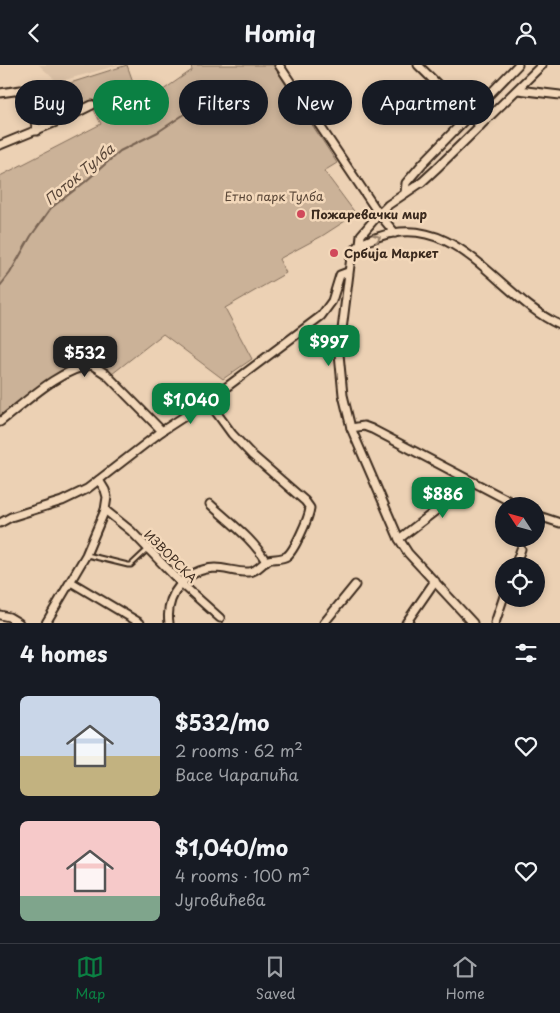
<!DOCTYPE html>
<html lang="en">
<head>
<meta charset="utf-8">
<style>
  :root { --surface:#171b24; --page:#242831; --text:#f1f3f6; --muted:#9ea1a6; --line:#363941; --accent:#0b8043 }
  body { margin:0; font-family:"Playpen Sans",sans-serif; background:var(--page); color:var(--text); height:100vh; display:flex; flex-direction:column; font-size:19px; white-space:nowrap }
  * { box-sizing:border-box; margin:0 }
  p { font-size:16px; color:var(--muted) }
  .icon { flex:none; width:28px; height:28px; fill:none; stroke:currentColor; stroke-width:2; stroke-linecap:round; stroke-linejoin:round }
  .map { position:relative; height:558px; overflow:hidden }
  .drawer { display:flex; flex-direction:column; background:var(--surface); flex:1 }
  .drawer>* { flex:none }
  .guide { position:absolute; left:15px; top:15px; width:530px; height:45px; display:flex; gap:10px }
  .needle { width:32px; rotate:306deg }
  .tools { position:absolute; left:495px; top:432px; display:grid; gap:10px }
  .tools a { display:grid; place-items:center; width:50px; height:50px; border-radius:50%; background:var(--surface); box-shadow:0 2px 8px #0003; font-size:25px }
  .price { position:absolute; translate:-50% -42px; padding:0 11px; border-radius:10px; background:var(--accent); color:#fff; font-size:16px; line-height:32px; filter:drop-shadow(0 1px 2px #0008) }
  .price::after { content:''; position:absolute; left:50%; top:30px; width:15px; height:11px; margin-left:-8px; background:inherit; clip-path:polygon(0 0,100% 0,50% 100%) }
  .price.current { background:#222; color:#fff }
  ul { padding:0; list-style:none }
  li { display:flex; align-items:center; gap:15px; height:125px; padding:0 20px }
  li span { display:grid; place-items:center; flex:none; width:140px; height:100px; border-radius:8px; color:#555 }
  li>.icon { margin-inline-start:auto }
  span .icon { width:60px; height:60px; fill:#fffc; stroke-width:1 }
  li b { font-size:21px }
  h2 { display:flex; justify-content:space-between; align-items:center; height:60px; padding:0 20px; font-size:21px }
  .chip { padding:0 18px; border-radius:22px; background:var(--surface); box-shadow:0 2px 8px #0003; font-size:18px; line-height:45px }
  .chip.current { background:var(--accent); color:#fff }
  header { display:flex; justify-content:space-between; align-items:center; height:65px; padding:0 20px; background:var(--surface); font-size:22px; font-weight:700 }
  .tab-bar { display:flex; justify-content:space-around; align-items:center; height:70px; border-top:1px solid var(--line); background:var(--surface); font-size:14px; color:var(--muted) }
  .tab-bar a { display:grid; justify-items:center; gap:2px }
  .tab-bar .current { color:var(--accent) }
  .map>svg:first-child { display:block }
  .built { fill:#dbc1a6 }
  .green { fill:#cbb298; stroke:#836e5b }
  .lines { fill:none; stroke-linecap:round; stroke-linejoin:round }
  .stream { stroke:#776251; stroke-width:2 }
  .service-casing { stroke:#3b2a1e; stroke-width:7 }
  .minor-casing { stroke:#3b2a1e; stroke-width:11 }
  .service { stroke:#f3d8ba; stroke-width:3 }
  .minor { stroke:#f3d8ba; stroke-width:7 }
  .oneway { stroke:#97816c }
  .poi-dot { fill:#d1495b; stroke:#f3d8ba; stroke-width:2 }
  .labels { text-anchor:middle; dominant-baseline:central; stroke-width:5; stroke-linejoin:round; paint-order:stroke }
  .park-label { font-size:12px; fill:#584536; stroke:#f3d8ba }
  .poi-label { font-size:12px; font-weight:bold; fill:#3b2a1e; stroke:#f3d8ba; text-anchor:start }
  .street-label { font-size:12px; fill:#3b2a1e; stroke:#f3d8ba }
  .water-label { font-size:14px; font-style:italic; fill:#594638; stroke:#f3d8ba }
</style>
</head>
<body>
<header><svg class="icon" aria-label="back" viewBox="0 0 24 24"><path d="M15 5l-7 7 7 7"/></svg>Homiq<svg class="icon" aria-label="person" viewBox="0 0 24 24"><circle cx="12" cy="8" r="4"/><path d="M4 21q1-7 8-7t8 7"/></svg></header>
<div class="map">
<svg width="560" height="558" viewBox="0 0 560 558">
  <rect width="100%" height="100%" fill="#ecd1b4"/>
  <filter id="ink" filterUnits="userSpaceOnUse"><feTurbulence type="fractalNoise" baseFrequency=".02" numOctaves="2"/><feDisplacementMap in="SourceGraphic" scale="10" xChannelSelector="R" yChannelSelector="G"/><feConvolveMatrix kernelMatrix="1 2 1 2 8 2 1 2 1" color-interpolation-filters="sRGB"/></filter>
  <g filter="url(#ink)">
    <!-- built -->
    <polygon class="built" points="39,0 119,0 57,17"/>
    <!-- green -->
    <polygon class="green" points="127,0 136,25 156,30 192,5 191,0 273,0 337,98 324,106 356,149 322,171 279,194 286,208 225,243 252,294 223,314 163,269 112,309 98,297 85,299 43,325 0,357 0,111 101,59 93,43 39,60 31,21 67,19"/>
    <g class="lines">
      <!-- stream -->
      <polyline class="stream" points="0,221 10,208 31,171 51,143 85,117 120,86 158,67 201,38 210,15"/>
      <!-- service casing -->
      <g class="service-casing">
        <polyline id="service" points="87,490 128,500 131,500 148,484"/>
      </g>
      <!-- minor casing -->
      <g class="minor-casing">
        <g id="minor">
          <polyline points="279,0 379,149 395,168"/>
          <polyline points="418,0 480,61"/>
          <polyline points="518,25 560,30"/>
          <polyline points="0,28 21,25 29,27 37,66"/>
          <polyline points="0,80 66,53 92,40"/>
          <polyline points="405,128 406,118 423,98 518,0"/>
          <polyline points="360,180 361,170 379,149 388,140 422,117 436,104 542,0"/>
          <path d="M0 357C26 337 59 304 92 300L106 309 162 366"/>
          <polyline points="351,363 364,361 372,364 519,441"/>
          <path d="M210 439C228 456 254 474 266 497"/>
          <polyline points="105,445 131,466 181,518 220,553"/>
          <polyline points="536,450 560,458"/>
          <polyline points="0,458 11,452 62,436 87,424 162,366 208,336 321,251 332,236 340,210 348,207"/>
          <polyline points="399,474 473,417"/>
          <polyline points="515,501 521,484"/>
          <polyline points="71,517 140,558"/>
          <polyline points="0,550 9,552 19,558"/>
          <polyline points="46,558 86,490 105,445 107,432 105,425 99,415"/>
          <path d="M169 558C165 530 186 504 215 503 226 503 238 508 249 507 258 506 261 499 268 495 274 493 281 495 287 491 294 486 309 453 310 443L305 436 252 390 232 369 208 336"/>
          <polyline points="324,558 355,520"/>
          <polyline points="406,558 435,516"/>
          <path d="M473 558 408 488 399 474 351 363 343 330 339 289 351 192C356 179 366 176 378 172 457 144 499 233 560 260"/>
          <polyline points="495,558 504,531"/>
        </g>
      </g>
      <!-- service -->
      <use href="#service" class="service"/>
      <!-- minor -->
      <use href="#minor" class="minor"/>
    </g>
    <!-- one-way arrows -->
    <defs><path id="oneway-chevron" d="M-2-3.5L2.5 0L-2 3.5" fill="none" stroke-width="1.6" stroke-linecap="round" stroke-linejoin="round" transform="scale(1.25)"/></defs>
    <use class="oneway" href="#oneway-chevron" transform="translate(377 173) rotate(-20)"/>
  </g>
  <!-- markers -->
  <g class="poi-dot">
    <circle cx="301" cy="149" r="5"/>
    <circle cx="334" cy="188" r="5"/>
  </g>
  <g class="labels">
    <!-- park labels -->
    <g class="park-label">
      <text x="274" y="131">Етно парк Тулба</text>
    </g>
    <!-- poi labels -->
    <g class="poi-label">
      <text x="311" y="149">Пожаревачки мир</text>
      <text x="344" y="188">Србија Маркет</text>
    </g>
    <!-- street labels -->
    <g class="street-label">
      <text transform="translate(171 491) rotate(45)">ИЗВОРСКА</text>
    </g>
    <!-- water labels -->
    <g class="water-label">
      <text transform="translate(79 109) rotate(-40)">Поток Тулба</text>
    </g>
  </g>
</svg>
<div class="tools">
<a><svg class="needle" viewBox="-14 -14 28 28"><path d="M0-13l5 13h-10z" fill="#e53935"/><path d="M0 13l5-13h-10z" fill="#9ea1a6"/></svg></a>
<a><svg class="icon" aria-label="locate" viewBox="0 0 24 24"><circle cx="12" cy="12" r="6"/><path d="M12 2v4M12 18v4M2 12h4M18 12h4"/></svg></a>
</div>
<b class="price" style="left:329px;top:302px">$997</b>
<b class="price current" style="left:85px;top:313px">$532</b>
<b class="price" style="left:191px;top:360px">$1,040</b>
<b class="price" style="left:443px;top:454px">$886</b>
<div class="guide">
<a class="chip">Buy</a>
<a class="chip current">Rent</a>
<a class="chip">Filters</a>
<a class="chip">New</a>
<a class="chip">Apartment</a>
</div>
</div>
<section class="drawer">
<h2>4 homes<svg class="icon" aria-label="filters" viewBox="0 0 24 24"><path d="M4 7h16M4 17h16"/><circle cx="9" cy="7" r="2"/><circle cx="15" cy="17" r="2"/></svg></h2>
<ul>
<li><span style="background:linear-gradient(#c9d6e8 60%,#c2b280 0)"><svg class="icon" aria-label="home" viewBox="0 0 24 24"><path d="M3 11l9-7 9 7M6 9v11h12V9"/></svg></span><div><b>$532/mo</b><p>2 rooms · 62 m²</p><p>Васе Чарапића</p></div><svg class="icon" aria-label="heart" viewBox="0 0 24 24"><path d="M12 20l-8-8c-3-5 5-10 8-4 3-6 11-1 8 4z"/></svg></li>
<li><span style="background:linear-gradient(#f6c9c9 75%,#7fa58c 0)"><svg class="icon" aria-label="home" viewBox="0 0 24 24"><path d="M3 11l9-7 9 7M6 9v11h12V9"/></svg></span><div><b>$1,040/mo</b><p>4 rooms · 100 m²</p><p>Југовићева</p></div><svg class="icon" aria-label="heart" viewBox="0 0 24 24"><path d="M12 20l-8-8c-3-5 5-10 8-4 3-6 11-1 8 4z"/></svg></li>
</ul>
</section>
<nav class="tab-bar">
<a class="current"><svg class="icon" aria-label="map" viewBox="0 0 24 24"><path d="M3 6l6-2 6 2 6-2v14l-6 2-6-2-6 2zM9 4v14M15 6v14"/></svg>Map</a>
<a><svg class="icon" aria-label="saved" viewBox="0 0 24 24"><path d="M7 4h10v16l-5-4-5 4z"/></svg>Saved</a>
<a><svg class="icon" aria-label="home" viewBox="0 0 24 24"><path d="M3 11l9-7 9 7M6 9v11h12V9"/></svg>Home</a>
</nav>
</body>
</html>
